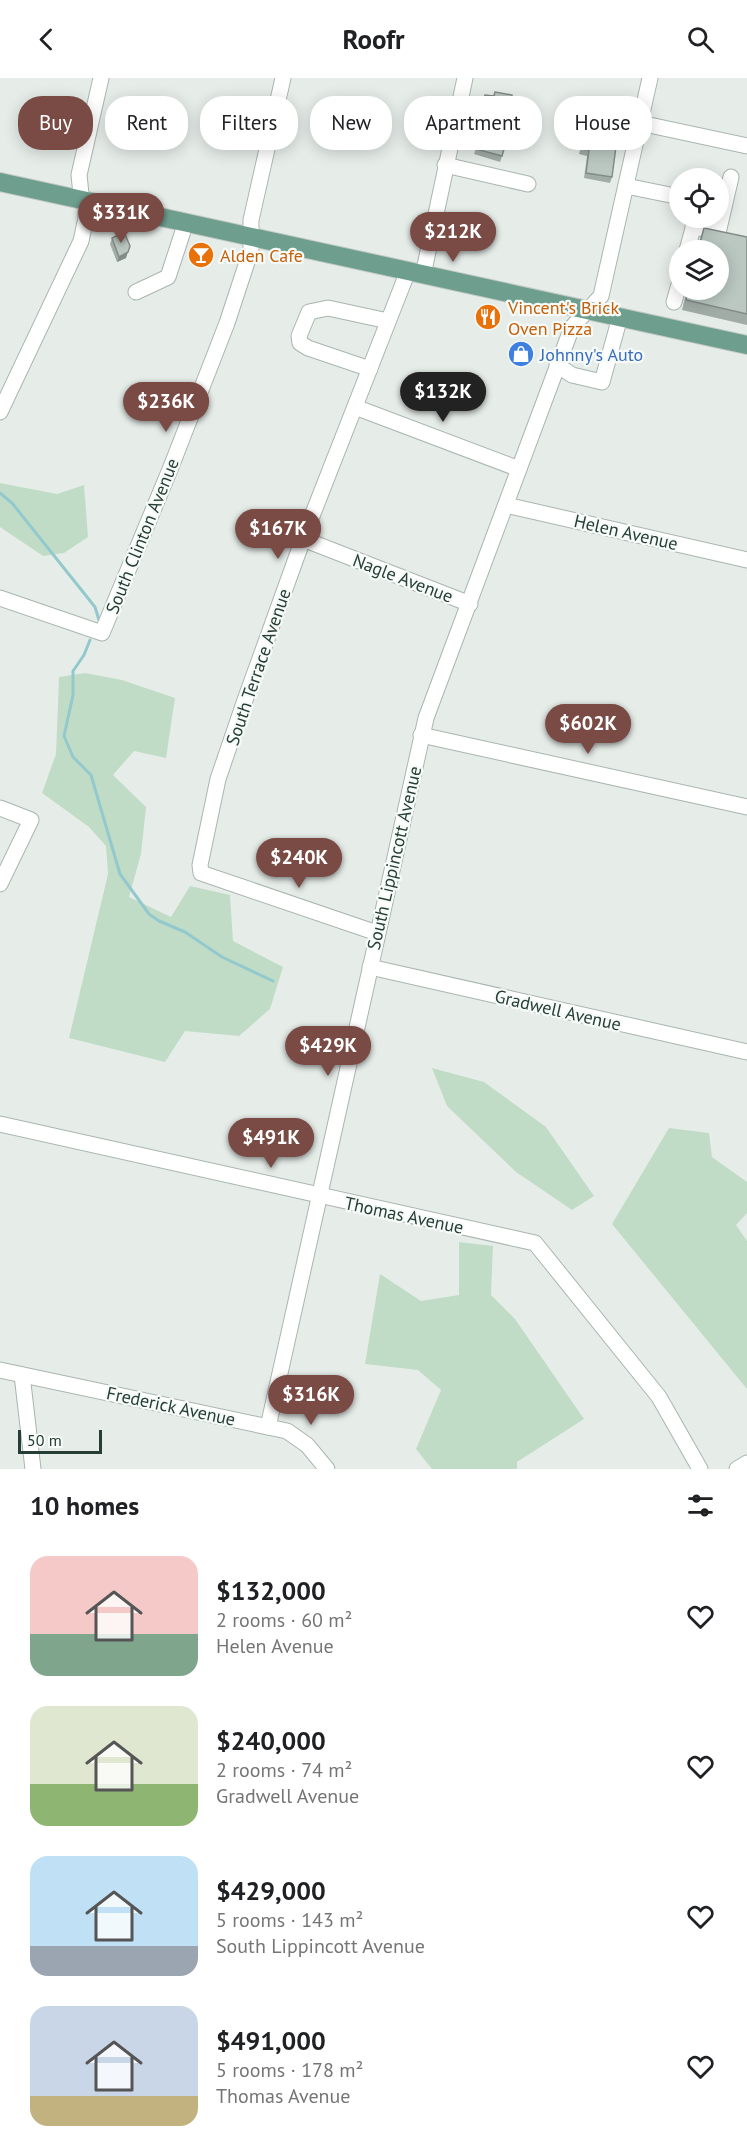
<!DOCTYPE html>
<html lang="en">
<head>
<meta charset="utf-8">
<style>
  :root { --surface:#fff; --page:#f6f6f6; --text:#202124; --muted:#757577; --accent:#794b44 }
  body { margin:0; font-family:"PT Sans",sans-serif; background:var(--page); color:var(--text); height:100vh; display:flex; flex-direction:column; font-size:22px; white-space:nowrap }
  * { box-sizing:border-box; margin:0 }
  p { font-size:20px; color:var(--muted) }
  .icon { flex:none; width:33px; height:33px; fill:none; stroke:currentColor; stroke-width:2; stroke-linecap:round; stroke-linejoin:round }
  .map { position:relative; height:1391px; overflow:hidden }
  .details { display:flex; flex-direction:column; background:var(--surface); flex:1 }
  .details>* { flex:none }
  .banner { position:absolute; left:18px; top:18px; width:711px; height:54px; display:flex; gap:12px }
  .tools { position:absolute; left:669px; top:90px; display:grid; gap:12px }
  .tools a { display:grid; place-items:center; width:60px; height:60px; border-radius:50%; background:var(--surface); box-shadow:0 3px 15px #0003; font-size:30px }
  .scale { position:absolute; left:18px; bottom:15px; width:84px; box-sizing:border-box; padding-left:6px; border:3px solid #263e35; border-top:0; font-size:16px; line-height:21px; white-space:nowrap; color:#263e35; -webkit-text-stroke:4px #f6faf8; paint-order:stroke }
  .price { position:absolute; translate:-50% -51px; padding:0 14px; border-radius:21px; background:var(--accent); color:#fff; font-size:20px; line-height:39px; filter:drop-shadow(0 2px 3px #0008) }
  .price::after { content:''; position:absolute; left:50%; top:36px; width:18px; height:14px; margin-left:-9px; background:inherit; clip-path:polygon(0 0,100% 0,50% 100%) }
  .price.on { background:#222; color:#fff }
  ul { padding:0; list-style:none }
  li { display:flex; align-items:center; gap:18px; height:150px; padding:0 30px }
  li span { display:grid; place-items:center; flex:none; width:168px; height:120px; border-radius:18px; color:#555 }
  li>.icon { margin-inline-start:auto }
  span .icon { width:72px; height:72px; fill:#fffc; stroke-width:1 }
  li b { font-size:26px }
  h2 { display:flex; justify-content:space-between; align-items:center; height:72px; padding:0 30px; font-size:26px }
  .tag { padding:0 21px; border-radius:24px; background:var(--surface); box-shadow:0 3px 15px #0003; font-size:21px; line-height:54px }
  .tag.on { background:var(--accent); color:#fff }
  header { display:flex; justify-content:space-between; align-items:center; height:78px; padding:0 30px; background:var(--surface); font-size:27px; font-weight:800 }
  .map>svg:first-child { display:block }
  .green { fill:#c1dcc6 }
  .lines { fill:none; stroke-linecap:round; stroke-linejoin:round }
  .stream { stroke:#93c9cd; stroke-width:3 }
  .minor-casing { stroke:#a9b5af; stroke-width:17 }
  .major-casing { stroke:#c2c9c6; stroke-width:20 }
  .minor { stroke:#fff; stroke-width:15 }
  .major { stroke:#6e9f8e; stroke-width:18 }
  .wall { fill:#a1aca7 }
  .shaded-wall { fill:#838c88 }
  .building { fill:#bbc8c2; stroke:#838c88; stroke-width:1.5 }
  .labels { text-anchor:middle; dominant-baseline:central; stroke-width:4.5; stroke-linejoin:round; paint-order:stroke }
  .food-label { font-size:18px; fill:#c56008; stroke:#f6faf8; text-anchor:start }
  .shop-label { font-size:18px; fill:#366cbe; stroke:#f6faf8; text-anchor:start }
  .street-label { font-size:18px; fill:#263e35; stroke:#f6faf8 }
</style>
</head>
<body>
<header><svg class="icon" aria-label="back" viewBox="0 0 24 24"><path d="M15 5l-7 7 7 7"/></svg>Roofr<svg class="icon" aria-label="search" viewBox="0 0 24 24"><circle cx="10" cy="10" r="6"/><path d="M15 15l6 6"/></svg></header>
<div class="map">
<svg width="747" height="1391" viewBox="0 0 747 1391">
  <rect width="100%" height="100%" fill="#e6ede9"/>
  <!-- green -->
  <g class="green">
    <polygon points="0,405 57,416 84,407 88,459 64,475 43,478 0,449"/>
    <polygon points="85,595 122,602 175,620 166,680 134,673 113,697 146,729 141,776 129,819 171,839 190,808 230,817 233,863 283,889 270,931 239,958 185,953 165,984 69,960 108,796 106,768 89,749 42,715 56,676 59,599"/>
    <polygon points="432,990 484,1004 546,1049 594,1118 572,1132 516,1094 447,1028"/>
    <polygon points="669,1050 709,1055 712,1079 747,1104 747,1135 736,1147 747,1163 747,1311 612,1146"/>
    <polygon points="459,1164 493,1168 491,1217 515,1241 584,1341 517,1384 517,1391 432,1391 416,1371 441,1312 418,1292 365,1286 380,1196 421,1223 459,1217"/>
  </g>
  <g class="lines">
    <!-- stream -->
    <g class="stream">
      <polyline points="0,415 12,425 95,529 99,542"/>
      <polyline points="90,562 84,577 73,593 73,617 64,658 73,679 91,697 120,796 149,836 159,843 185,854 222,879 273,903"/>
    </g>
    <!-- minor casing -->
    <g class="minor-casing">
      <g id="minor">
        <polyline points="640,45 747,68"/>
        <polyline points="445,87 528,106"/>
        <polyline points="626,108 680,119"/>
        <polyline points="693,148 718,155 731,99"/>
        <polyline points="687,172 696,140"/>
        <polyline points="423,197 465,0"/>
        <polyline points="136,214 168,199 186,144"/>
        <polyline points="674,224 680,203"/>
        <polyline points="557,287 572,297 602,304 620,239"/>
        <polyline points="370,291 308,270 300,265 299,258 309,234 328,230 388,243"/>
        <polyline points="355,329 519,391"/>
        <polyline points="0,334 81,163 86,140 86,123 81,116 79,97 101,0"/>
        <polyline points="506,427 747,482"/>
        <polyline points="303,461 470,526"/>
        <polyline points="0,520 102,555 171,389 227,245 251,172 251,142 283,0"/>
        <polyline points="421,657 747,729"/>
        <polyline points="0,730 31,742 0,806"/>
        <polyline points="377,855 201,795 200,787 218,701 245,622 303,461 408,193"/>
        <polyline points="370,889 747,974"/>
        <polyline points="0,1046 535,1165 659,1319 700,1391"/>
        <polyline points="0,1292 287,1353 307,1367 327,1391"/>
        <polyline points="22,1297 33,1391"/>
        <polyline points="268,1349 426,640 572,249 601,218 650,0"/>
        <polyline points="737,1391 747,1385"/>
      </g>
    </g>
    <!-- major casing -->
    <g class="major-casing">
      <polyline id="major" points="0,104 747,267"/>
    </g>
    <!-- minor -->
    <use href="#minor" class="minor"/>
    <!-- major -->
    <use href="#major" class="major"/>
  </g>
  <!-- wall -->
  <g class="wall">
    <polygon points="495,14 508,38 506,43 487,40 489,33 481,32 485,17 493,18"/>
    <polygon points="598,33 612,99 610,105 584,100 587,78 579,76 585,55 592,57"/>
    <polygon points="480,57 502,78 500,84 474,76"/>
    <polygon points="704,150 747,159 747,247 682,232 687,212 718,212 718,172 697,172"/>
    <polygon points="112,160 126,180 117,184 110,166"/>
  </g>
  <!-- shaded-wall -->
  <polygon class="shaded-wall" points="128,174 126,180 117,184 119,179"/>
  <!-- building -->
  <g class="building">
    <polygon points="495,14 512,17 508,38 489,34 491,27 483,26 485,17 494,18"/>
    <polygon points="598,33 620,38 612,99 586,95 589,72 581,71 585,55 593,57"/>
    <polygon points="480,57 506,64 502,78 476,71"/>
    <polygon points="704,150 747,159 747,236 686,222 688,212 718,212 718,172 698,172"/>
    <polygon points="124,154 130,168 128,174 119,179 112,160"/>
  </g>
  <!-- icons -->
  <defs>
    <g id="bar-disc" transform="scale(1.35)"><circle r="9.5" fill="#e8710a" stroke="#f6faf8"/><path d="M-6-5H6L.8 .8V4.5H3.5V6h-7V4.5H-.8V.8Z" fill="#fff"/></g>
    <g id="restaurant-disc" transform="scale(1.35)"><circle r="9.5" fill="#e8710a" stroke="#f6faf8"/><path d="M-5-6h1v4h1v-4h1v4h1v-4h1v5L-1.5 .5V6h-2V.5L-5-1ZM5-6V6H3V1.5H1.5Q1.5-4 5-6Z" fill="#fff"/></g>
    <g id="shop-disc" transform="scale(1.35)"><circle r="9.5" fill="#3f7fe0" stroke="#f6faf8"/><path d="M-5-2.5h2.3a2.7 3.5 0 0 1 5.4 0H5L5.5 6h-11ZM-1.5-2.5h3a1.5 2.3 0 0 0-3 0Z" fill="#fff"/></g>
  </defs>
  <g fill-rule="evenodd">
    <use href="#bar-disc" x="201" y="177"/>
    <use href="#restaurant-disc" x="488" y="239"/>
    <use href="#shop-disc" x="521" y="276"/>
  </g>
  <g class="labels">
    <!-- food labels -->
    <g class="food-label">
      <text x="220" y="177">Alden Cafe</text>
      <text x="508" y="229">Vincent's Brick<tspan x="508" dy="21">Oven Pizza</tspan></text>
    </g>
    <!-- shop labels -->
    <g class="shop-label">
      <text x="540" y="276">Johnny's Auto</text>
    </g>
    <!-- street labels -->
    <g class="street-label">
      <text transform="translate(626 454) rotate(13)">Helen Avenue</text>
      <text transform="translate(142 458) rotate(-68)">South Clinton Avenue</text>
      <text transform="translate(403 500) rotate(21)">Nagle Avenue</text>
      <text transform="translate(258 589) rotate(-71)">South Terrace Avenue</text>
      <text transform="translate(394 780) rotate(-77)">South Lippincott Avenue</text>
      <text transform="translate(558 932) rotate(13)">Gradwell Avenue</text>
      <text transform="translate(404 1137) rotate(12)">Thomas Avenue</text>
      <text transform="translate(171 1328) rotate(12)">Frederick Avenue</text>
    </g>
  </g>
</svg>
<div class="tools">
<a><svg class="icon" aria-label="locate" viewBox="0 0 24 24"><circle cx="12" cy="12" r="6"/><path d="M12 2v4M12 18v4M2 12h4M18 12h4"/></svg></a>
<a><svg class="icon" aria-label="layers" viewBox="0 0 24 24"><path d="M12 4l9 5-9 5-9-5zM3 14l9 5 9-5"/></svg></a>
</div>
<div class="scale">50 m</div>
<b class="price" style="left:121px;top:166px">$331K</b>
<b class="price" style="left:453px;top:185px">$212K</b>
<b class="price on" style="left:443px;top:345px">$132K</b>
<b class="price" style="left:166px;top:355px">$236K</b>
<b class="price" style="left:278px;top:482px">$167K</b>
<b class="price" style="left:588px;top:677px">$602K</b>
<b class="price" style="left:299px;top:811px">$240K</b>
<b class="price" style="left:328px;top:999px">$429K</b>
<b class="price" style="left:271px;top:1091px">$491K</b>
<b class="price" style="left:311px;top:1348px">$316K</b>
<div class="banner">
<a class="tag on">Buy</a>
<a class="tag">Rent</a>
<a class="tag">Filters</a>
<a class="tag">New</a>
<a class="tag">Apartment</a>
<a class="tag">House</a>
</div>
</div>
<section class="details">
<h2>10 homes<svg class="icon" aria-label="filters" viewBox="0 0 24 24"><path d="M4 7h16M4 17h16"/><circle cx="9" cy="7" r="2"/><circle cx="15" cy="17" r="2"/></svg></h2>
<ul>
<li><span style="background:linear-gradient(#f6c9c9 65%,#7fa58c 0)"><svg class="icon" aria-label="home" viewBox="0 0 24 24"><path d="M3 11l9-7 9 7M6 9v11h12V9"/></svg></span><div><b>$132,000</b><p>2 rooms · 60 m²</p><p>Helen Avenue</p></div><svg class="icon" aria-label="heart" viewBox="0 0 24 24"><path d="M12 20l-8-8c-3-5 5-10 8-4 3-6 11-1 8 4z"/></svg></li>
<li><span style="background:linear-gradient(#dfe7d0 65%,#8fb573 0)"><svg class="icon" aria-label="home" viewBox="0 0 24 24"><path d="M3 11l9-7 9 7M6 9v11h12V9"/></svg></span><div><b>$240,000</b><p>2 rooms · 74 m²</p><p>Gradwell Avenue</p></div><svg class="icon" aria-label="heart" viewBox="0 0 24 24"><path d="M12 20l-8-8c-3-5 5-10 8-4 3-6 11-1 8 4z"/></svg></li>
<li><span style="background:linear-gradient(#bfe0f5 75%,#9aa5b1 0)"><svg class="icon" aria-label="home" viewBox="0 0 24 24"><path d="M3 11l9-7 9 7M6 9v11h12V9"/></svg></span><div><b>$429,000</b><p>5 rooms · 143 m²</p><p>South Lippincott Avenue</p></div><svg class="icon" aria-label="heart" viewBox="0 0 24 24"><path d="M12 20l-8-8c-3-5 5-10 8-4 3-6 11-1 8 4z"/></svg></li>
<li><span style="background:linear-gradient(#c9d6e8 75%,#c2b280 0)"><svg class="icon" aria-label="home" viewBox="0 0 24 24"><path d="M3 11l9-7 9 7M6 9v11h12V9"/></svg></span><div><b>$491,000</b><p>5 rooms · 178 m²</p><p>Thomas Avenue</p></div><svg class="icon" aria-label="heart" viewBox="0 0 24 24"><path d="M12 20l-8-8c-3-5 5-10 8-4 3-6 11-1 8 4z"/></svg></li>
</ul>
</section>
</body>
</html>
